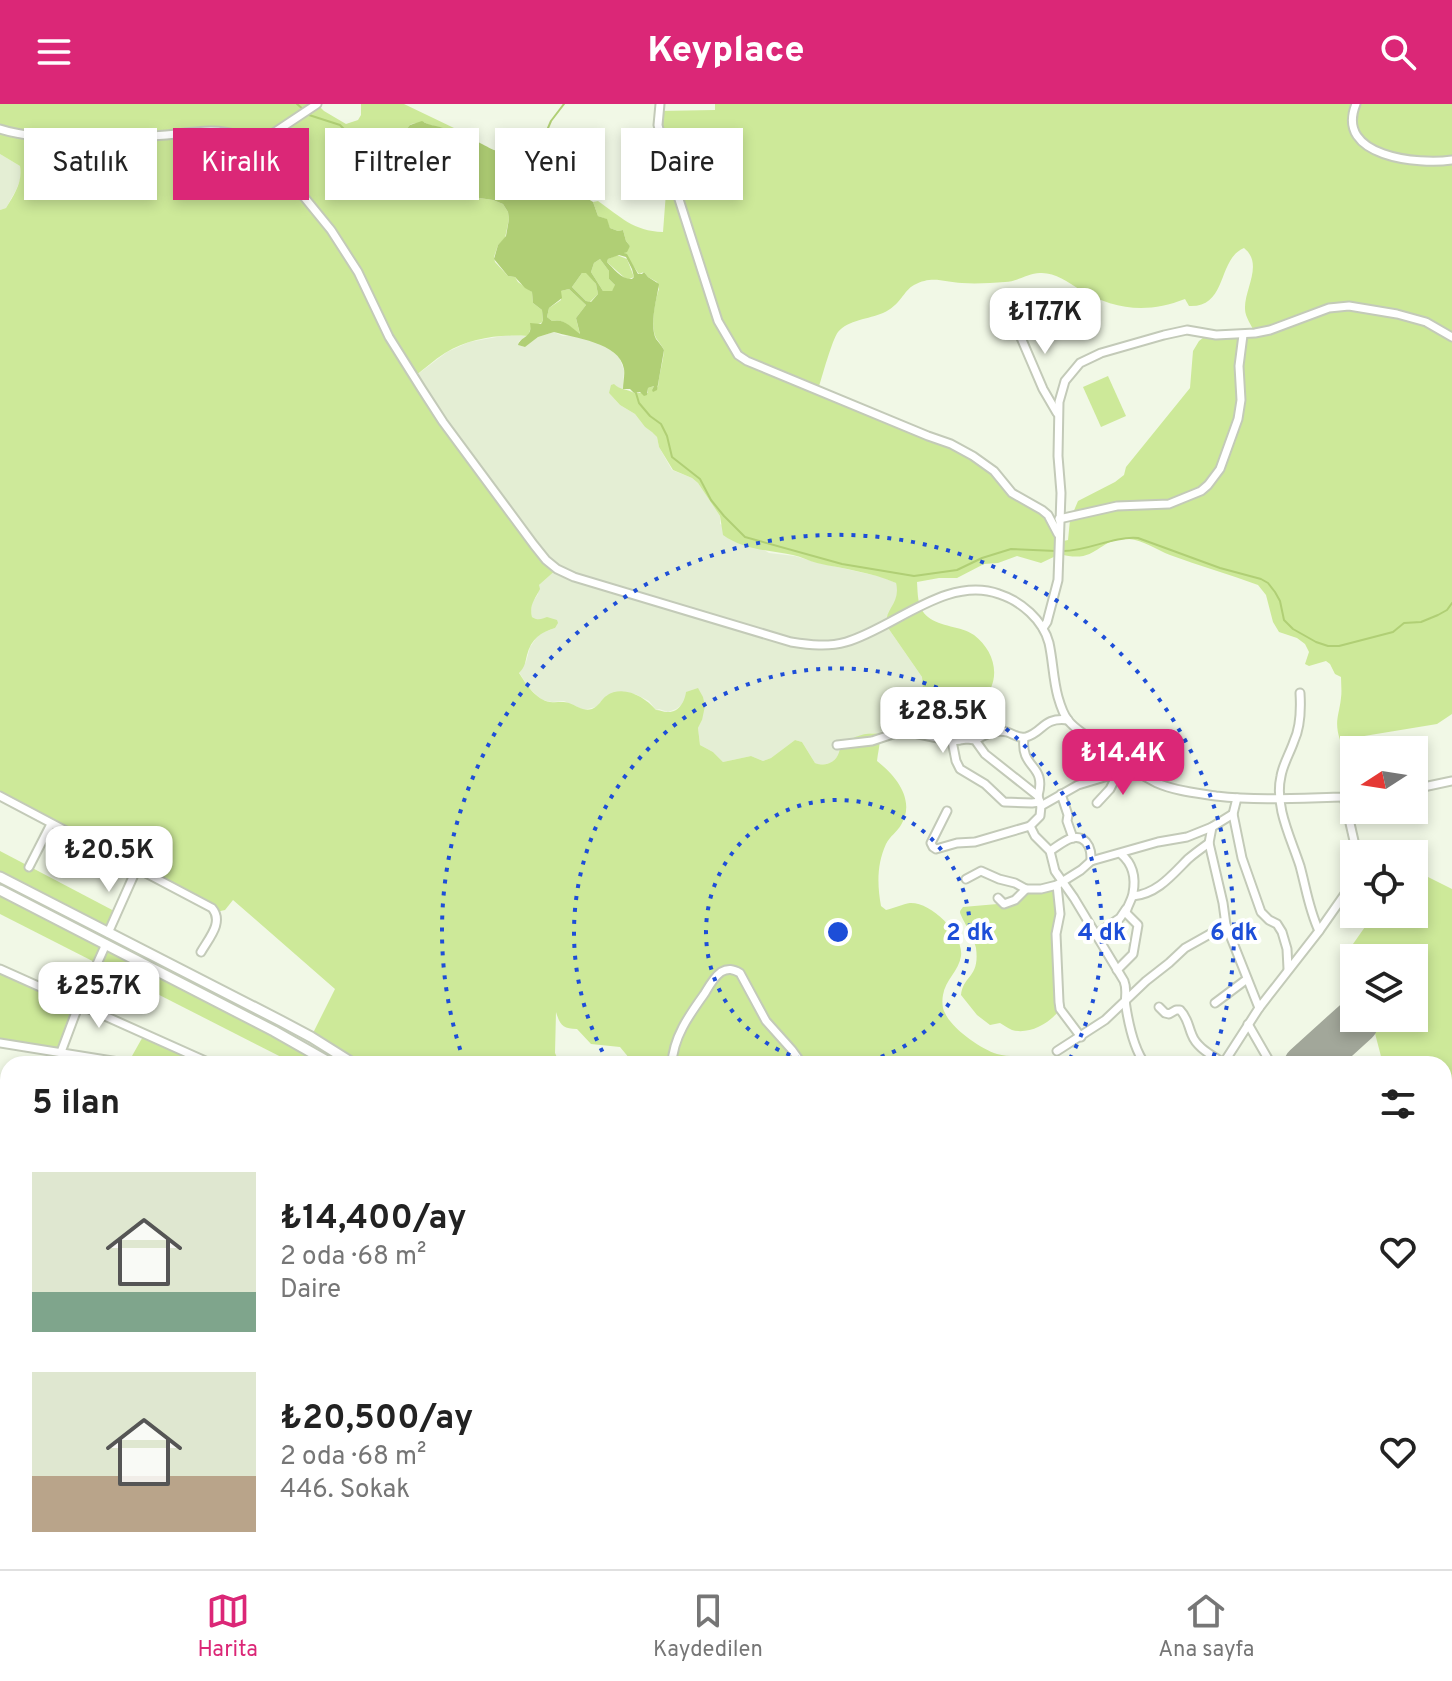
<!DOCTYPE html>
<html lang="tr">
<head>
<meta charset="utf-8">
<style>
  :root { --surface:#fff; --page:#f6f6f6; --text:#222; --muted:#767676; --line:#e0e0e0; --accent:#db2777 }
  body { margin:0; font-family:Overpass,sans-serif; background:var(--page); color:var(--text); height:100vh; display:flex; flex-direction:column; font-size:30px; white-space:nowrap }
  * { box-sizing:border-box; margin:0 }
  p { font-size:26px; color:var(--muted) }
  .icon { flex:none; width:44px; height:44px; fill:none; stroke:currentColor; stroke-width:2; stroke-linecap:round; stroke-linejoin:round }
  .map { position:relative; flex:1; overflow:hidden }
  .sheet { position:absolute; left:0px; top:952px; width:1452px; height:514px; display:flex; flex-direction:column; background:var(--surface); border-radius:24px 24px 0 0; box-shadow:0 4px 12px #0003 }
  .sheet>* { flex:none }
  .hud { position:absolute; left:24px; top:24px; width:800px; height:72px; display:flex; gap:16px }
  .needle { width:52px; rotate:258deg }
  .fabs { position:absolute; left:1340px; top:632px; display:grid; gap:16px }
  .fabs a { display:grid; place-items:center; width:88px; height:88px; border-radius:0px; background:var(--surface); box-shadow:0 4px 12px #0003; font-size:40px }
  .price { position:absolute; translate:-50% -68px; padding:0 18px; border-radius:16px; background:#fff; color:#222; font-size:26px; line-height:52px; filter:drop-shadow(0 2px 4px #0008) }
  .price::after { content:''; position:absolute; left:50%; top:48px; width:24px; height:18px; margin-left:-12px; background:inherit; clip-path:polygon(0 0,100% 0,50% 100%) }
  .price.on { background:var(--accent); color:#fff }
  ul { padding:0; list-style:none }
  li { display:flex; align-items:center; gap:24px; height:200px; padding:0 32px }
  li span { display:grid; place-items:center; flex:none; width:224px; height:160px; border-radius:0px; color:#555 }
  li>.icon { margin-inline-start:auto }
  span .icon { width:96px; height:96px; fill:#fffc; stroke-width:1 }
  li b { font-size:34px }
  h2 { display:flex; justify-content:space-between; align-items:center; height:96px; padding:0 32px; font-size:34px }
  .tag { padding:0 28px; border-radius:0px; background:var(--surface); box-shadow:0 4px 12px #0003; font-size:28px; line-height:72px }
  .tag.on { background:var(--accent); color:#fff }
  header { display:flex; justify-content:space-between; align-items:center; height:104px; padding:0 32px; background:var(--accent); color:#fff; font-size:36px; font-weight:800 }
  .tab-bar { display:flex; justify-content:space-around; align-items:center; height:112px; border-top:2px solid var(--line); background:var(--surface); font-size:22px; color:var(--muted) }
  .tab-bar a { display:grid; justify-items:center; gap:4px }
  .tab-bar .on { color:var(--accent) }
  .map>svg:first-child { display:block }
  .built { fill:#e4eed4 }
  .green { fill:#cde999; fill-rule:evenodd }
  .water { fill:#b0cf75; fill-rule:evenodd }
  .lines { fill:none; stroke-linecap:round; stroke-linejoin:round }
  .stream { stroke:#b0cf75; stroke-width:2 }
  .runway { stroke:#a2a79a; stroke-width:38 }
  .minor-casing { stroke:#c3cab8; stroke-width:11 }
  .major-casing { stroke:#c3cab8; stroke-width:13 }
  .minor { stroke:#fff; stroke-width:7 }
  .major { stroke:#fff; stroke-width:9 }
  .ring { fill:none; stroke:#1d4ed8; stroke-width:4; stroke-dasharray:4 8 }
  .centre { fill:#1d4ed8; stroke:#fff; stroke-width:4 }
  .ring-label { font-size:24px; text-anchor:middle; font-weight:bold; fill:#1d4ed8; stroke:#fff; stroke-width:8; stroke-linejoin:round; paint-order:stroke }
</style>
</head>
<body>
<header><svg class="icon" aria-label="menu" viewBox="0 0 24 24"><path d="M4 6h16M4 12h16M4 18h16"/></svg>Keyplace<svg class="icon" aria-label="search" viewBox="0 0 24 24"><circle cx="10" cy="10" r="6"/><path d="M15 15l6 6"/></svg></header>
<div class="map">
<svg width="1452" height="1465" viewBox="0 0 1452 1465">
  <rect width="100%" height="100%" fill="#f1f8e6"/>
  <!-- built -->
  <g class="built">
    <polygon points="0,50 20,62 22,71 16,86 6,104 0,106"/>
    <polygon points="554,228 563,232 572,231 595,238 607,243 619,253 624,266 623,285 618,284 609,289 620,301 635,310 645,323 652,327 657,333 659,343 672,366 692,374 698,379 720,412 720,420 769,449 795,452 815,458 882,473 896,479 898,486 896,497 886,514 886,521 922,573 923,586 920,593 904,603 879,630 872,629 840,649 832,659 819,661 815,659 802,638 795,636 771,654 763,657 751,652 723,658 713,648 700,641 698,624 702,616 687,591 683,600 676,605 668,608 659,605 656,606 649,597 635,590 607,591 596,603 584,606 564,597 552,598 542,596 528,583 519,568 526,558 530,543 539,530 555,524 532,513 531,507 532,499 538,490 539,481 557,465 546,456 414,273 447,248 469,238 508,231 528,232 519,237 518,241 525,243 538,233"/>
    <polygon points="679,1458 748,1458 756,1465 673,1465"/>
  </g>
  <!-- green -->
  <g class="green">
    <path d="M0 0H317L324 7 346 20 358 16 361 11V0H404L454 24 457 30 442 26 444 25C437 21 430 23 424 18L411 20 401 32 400 42 391 46 394 51 389 53 388 74 399 78 406 76 422 80 439 79 459 91 493 96 503 100 508 108 509 115 505 134 498 141 494 153 495 158 508 172 515 173 518 178 532 188 533 199 542 206 543 218 531 223 528 232C500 230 470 234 445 249 434 256 424 265 414 273L519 419 557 465 539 481 540 485C535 495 529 501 532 513 538 517 542 515 547 513L557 516 558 519 555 524C541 528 531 535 527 551 525 559 525 563 519 569 526 580 536 596 550 598 557 599 562 597 569 599 577 602 584 608 592 605 599 602 601 596 606 592 623 580 645 593 656 606 660 606 663 608 667 608 679 609 685 597 686 588L698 584 703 593 705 602 702 616 698 624 700 641 713 648 723 658 751 652 763 657 771 654 795 636 802 638 815 659C828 664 840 656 840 642 853 633 864 628 879 630 881 639 878 647 877 657 896 672 916 696 901 721 897 728 890 732 886 740 877 760 877 780 881 802L886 806C894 804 903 800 910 799 932 798 964 831 961 852 959 867 945 876 943 891 942 896 942 904 945 909 952 925 981 945 997 950 1007 953 1018 952 1028 952L1033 960H630V955L620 943 591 940 577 925C563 925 560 921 556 908L555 949 560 960H502L499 959 497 960H354L311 933 335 885 233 796 225 806 216 808 0 692V106L6 104C14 91 23 78 20 62L0 50Z"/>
    <path d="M715 0H1452V610L1437 620 1340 636C1334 617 1339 612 1341 594 1342 587 1341 580 1341 573L1335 570 1330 560 1326 557 1309 562 1305 560 1309 548 1305 540 1297 534 1279 528 1273 518 1266 491 1258 481C1229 470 1199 462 1170 451 1157 446 1143 436 1129 435 1097 433 1098 461 1060 450L1041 459 1017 452 998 459 984 460 957 474H939L917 478C918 491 917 504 928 513 940 523 961 522 974 531 991 544 1000 566 990 586 987 592 983 598 978 600 965 604 947 599 934 600 916 602 908 609 893 613L904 603 920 593 923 586 922 573 886 521C885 504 901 499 896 479 871 468 844 465 817 459 809 457 802 453 793 451 768 446 744 446 723 431L720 412 698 379 692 374 673 366 659 343 657 333 652 328 645 323 635 310 620 301 609 289 611 281 614 280C620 286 628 285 634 289H648V284L654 282 652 286 658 283C659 270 663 259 664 246 662 242 659 238 656 234 650 223 655 196 659 185L657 178 648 173 644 168 639 170 624 149 630 142 626 137 623 126 618 127 610 124 606 115 598 112 593 98 598 97C621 113 633 127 663 128L668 62 658 7 715 6ZM1244 144C1264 160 1244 185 1245 205 1245 213 1252 222 1255 229L1208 230 1199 237 1193 247 1190 284 1126 363 1124 371 1115 378 1078 397 1070 416 1068 436 1059 438 1042 406 1012 389 994 367 951 340 818 286C822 273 832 236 838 228 848 216 869 215 883 209 901 201 903 187 914 181 932 171 944 178 962 179 976 180 991 179 1005 178 1017 178 1028 169 1040 169 1054 168 1068 178 1079 185 1114 206 1147 210 1185 195L1189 202C1228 204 1217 155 1244 144Z"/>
    <polygon points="617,151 627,155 634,173 627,176 607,158 608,155"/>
    <polygon points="600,155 609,167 609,175 615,181 615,184 612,187 603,187 591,168 594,159"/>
    <polygon points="586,168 596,180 598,190 590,198 586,197 572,183 582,169"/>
    <path d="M569 185 586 201 576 214 580 231C571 224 564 214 552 217L547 213 549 204 561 196V187Z"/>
    <polygon points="1108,272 1126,312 1101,323 1083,283"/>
    <polygon points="0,747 118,809 108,829 0,773"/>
    <polygon points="1414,766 1452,785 1452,1465 1067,1465 1070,1458 1444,1458 1444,960 1383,960 1371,914 1414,914 1414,854 1356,854 1353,840 1374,810 1414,810"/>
    <path d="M1057 781 1060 905C1051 919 1029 931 1012 926 1007 924 1004 921 1000 919L990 921 977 911 961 891C963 871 980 874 976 844 974 833 960 812 960 808 960 806 962 805 963 803L1009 799 1020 790Z"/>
    <polygon points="0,787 331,960 295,960 0,810"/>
    <polygon points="0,865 79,900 61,948 0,939"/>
    <polygon points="145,929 212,960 128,959"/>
    <polygon points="0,1100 8,1101 8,1151 0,1153"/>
    <polygon points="8,1174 8,1262 0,1235 0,1176"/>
    <polygon points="8,1355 8,1458 47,1458 47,1465 0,1465 0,1358"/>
    <polygon points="53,1458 117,1458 119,1464 123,1465 53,1465"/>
    <polygon points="326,1458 363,1458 370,1465 322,1465"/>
  </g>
  <!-- water -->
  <path class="water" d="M422 17C429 22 435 21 443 24L442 27C454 29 468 32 480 39 487 42 491 46 498 47L503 52 511 51 516 56H520L522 61 529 67 535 63 539 62 546 69 551 65C562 68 575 74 576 85H580L585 93 593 98 598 112 607 115 610 124 618 127 623 126 626 137 630 142 627 148 624 149 627 150 638 170H642L644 168 648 173 659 180C657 194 649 221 656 235 659 239 662 242 664 246L657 286 653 288 652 286 654 282 648 284 647 291 644 292 640 288 634 289 630 285H623C623 279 625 271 624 265 620 238 573 234 554 228L538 233 525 243 518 241C521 232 533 234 530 219L541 220 543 217 542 206 533 199 532 188 525 184 515 173 508 172 494 155 498 141 506 132 509 115 508 108 503 100 493 96 459 91 439 79 422 80 406 76 396 77 388 75 385 61 389 57V53L394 51 391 46 400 42 401 32 410 21ZM619 151 626 153 632 165 634 173 632 175C622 176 613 164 607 158L608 155ZM600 155 609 167V175L615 181 612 187H603L591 168 594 159ZM582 169H586L596 180 598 190 591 198 586 197 572 183ZM569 185 586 201 576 214 580 230C571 223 564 214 552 217L547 213 549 204 562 194 561 187Z"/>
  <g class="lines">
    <!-- stream -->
    <g class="stream">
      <polyline points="297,0 304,6"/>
      <polyline points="309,11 340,21 371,53 385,63"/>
      <polyline points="545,31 551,17 564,0"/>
      <polyline points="636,289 639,299 650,312 661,320 667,332 672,353 700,375 711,396 724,412 745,433 842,460 914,472 957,466 982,454 1011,445 1056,447"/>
      <path d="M1063 447C1089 447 1112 432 1138 434L1220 464 1261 475 1268 479 1275 488 1280 497 1284 516 1293 525 1316 538 1328 542H1339L1393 528 1404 519 1421 518 1438 511 1447 506 1452 499"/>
    </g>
    <!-- runway -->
    <polyline class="runway" points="1303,960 1354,914 1359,920 1315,960"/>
    <!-- minor casing -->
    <g class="minor-casing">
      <g id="minor">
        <polyline points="660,0 658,21 668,61 718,217 738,251 747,257 928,332 951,340 973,352 994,367 1012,389 1042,406 1048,411 1058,430"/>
        <path d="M1356 0C1334 53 1419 61 1452 56"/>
        <path d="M0 25C40 38 110 35 153 32 201 30 227 15 269 50L331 126 358 168 389 233 421 284 443 318 534 441 546 456 557 465 574 473 791 538C810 541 828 543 846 538 894 524 947 471 999 490 1021 497 1043 516 1049 539 1053 557 1053 575 1058 593 1060 600 1063 610 1068 616 1074 625 1092 635 1101 642 1118 656 1137 669 1157 679 1175 687 1197 689 1216 692 1259 697 1302 694 1344 693L1354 692"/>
        <polyline points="260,42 269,32 317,0"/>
        <path d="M1043 192C1032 203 1021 213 1019 229L1043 285 1057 309"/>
        <polyline points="1059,415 1117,402 1169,400 1201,387 1208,381 1220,365 1238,315 1241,296 1239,262 1243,231"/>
        <polyline points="1043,524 1047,518 1058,476 1061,389 1058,352 1059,298 1065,277 1080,259 1101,249 1164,231 1187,226 1216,231 1255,229 1270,226 1329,204 1349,202 1397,210 1426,218 1452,233"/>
        <path d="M1300 589C1301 605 1301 622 1294 637 1290 649 1283 660 1281 672 1274 702 1291 734 1300 762 1306 784 1309 806 1319 827"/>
        <path d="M1024 634C1020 666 1047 659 1038 692"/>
        <polyline points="959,636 960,623"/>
        <path d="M975 636C985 631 995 625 1007 628 1014 630 1018 635 1026 633 1044 628 1042 613 1068 616"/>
        <polyline points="952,637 956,657 960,665 985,680 1004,698 1032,699 1040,698"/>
        <polyline points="837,641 872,637 896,629 909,628 952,637 967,635 975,636 985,650 1038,692 1041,702"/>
        <polyline points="1414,685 1452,677"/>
        <polyline points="1061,690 1068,711 1067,717 1073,734"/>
        <path d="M0 692 212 804C224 818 209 834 201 848"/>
        <polyline points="1344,693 1357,750"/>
        <polyline points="1237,694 1233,710 1242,754 1261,808 1269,816 1277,820 1282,828 1287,845 1288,865"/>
        <polyline points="1097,699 1110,685 1118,669"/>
        <polyline points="947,707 931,739 933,743 936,745 957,739 975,738 1030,722 1040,712 1041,702 1078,681 1118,669 1128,662"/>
        <path d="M1030 722 1035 732 1050 747 1055 767 1074 794 1124 877C1128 887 1124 894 1126 903 1129 922 1134 945 1145 960"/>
        <polyline points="1212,723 1209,739 1223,799 1226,821 1259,904"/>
        <path d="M1050 747C1060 741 1075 726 1086 738 1091 744 1091 750 1091 757"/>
        <polyline points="29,763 51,720"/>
        <polyline points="966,775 981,767 999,775 1015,779 1026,785"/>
        <polyline points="1057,781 1060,810 1056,830 1059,898 1060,905 1081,933"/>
        <path d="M1133 792C1157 790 1172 771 1188 755 1195 749 1202 744 1209 739"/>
        <polyline points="998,794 1004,800 1015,796 1026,785 1041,785 1057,781 1081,766 1091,757 1158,738 1187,733 1212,723 1233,710"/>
        <polyline points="108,829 137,764"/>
        <polyline points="1096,830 1120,814 1126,805"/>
        <polyline points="0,865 212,960"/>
        <path d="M1117 866 1133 850 1138 821 1126 809C1127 802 1132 796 1133 789 1136 773 1133 760 1121 750"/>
        <polyline points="1215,899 1247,875"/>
        <path d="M1159 903 1165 909 1169 910 1176 906H1180C1188 914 1188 922 1192 931 1197 944 1212 951 1223 959"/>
        <polyline points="1248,920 1271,960"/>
        <polyline points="0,939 131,960"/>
        <polyline points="1057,947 1105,916 1146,877 1169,859 1185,844 1226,821"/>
        <polyline points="61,948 79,900 106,840"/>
        <path d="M672 960C673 933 690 910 705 889 709 882 714 873 721 868 728 864 733 865 740 869L766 917 792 946 802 960"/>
        <polyline points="1223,960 1259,904 1319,827 1354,777"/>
        <polyline points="0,1100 8,1109"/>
        <polyline points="1444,1258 1452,1272"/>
        <polyline points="226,1458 231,1465"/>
        <polyline points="363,1458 375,1465"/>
        <polyline points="748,1458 756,1465"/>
        <polyline points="1029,1458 1037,1465"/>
        <polyline points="321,1465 326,1458"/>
        <polyline points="425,1465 431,1458"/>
        <polyline points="530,1465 535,1458"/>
        <polyline points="673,1465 679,1458"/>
        <polyline points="824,1465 826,1463 828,1465"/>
      </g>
    </g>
    <!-- major casing -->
    <g class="major-casing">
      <g id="major">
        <polyline points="0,773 281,917 311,933 354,960"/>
        <polyline points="0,786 274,927 332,960"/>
        <polyline points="627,1458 636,1465"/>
        <polyline points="898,1458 905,1465"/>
        <polyline points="918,1458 925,1465"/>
        <polyline points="250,1465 260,1458"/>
      </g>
    </g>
    <!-- minor -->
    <use href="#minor" class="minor"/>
    <!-- major -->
    <use href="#major" class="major"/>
  </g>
  <!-- distance rings -->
  <g class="ring">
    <path d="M837 960A132 132 0 1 1 839 960"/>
    <path d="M608 958A264 264 0 1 1 1068 958"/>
    <path d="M464 957A396 396 0 1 1 1212 957"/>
  </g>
  <circle cx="838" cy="828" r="12" class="centre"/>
  <g class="ring-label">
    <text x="970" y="836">2 dk</text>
    <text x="1102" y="836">4 dk</text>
    <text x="1234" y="836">6 dk</text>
  </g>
</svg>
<div class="fabs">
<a><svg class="needle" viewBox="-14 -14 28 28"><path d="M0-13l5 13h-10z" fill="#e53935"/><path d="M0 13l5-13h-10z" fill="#767676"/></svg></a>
<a><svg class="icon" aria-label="locate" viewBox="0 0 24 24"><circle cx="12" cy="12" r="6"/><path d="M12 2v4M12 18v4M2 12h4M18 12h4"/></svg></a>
<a><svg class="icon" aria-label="layers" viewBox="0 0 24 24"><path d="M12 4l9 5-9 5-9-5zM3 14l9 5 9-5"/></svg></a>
</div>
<b class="price" style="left:1045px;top:252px">₺17.7K</b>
<b class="price" style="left:943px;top:651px">₺28.5K</b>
<b class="price on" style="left:1123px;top:693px">₺14.4K</b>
<b class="price" style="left:109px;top:790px">₺20.5K</b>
<b class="price" style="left:99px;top:926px">₺25.7K</b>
<div class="hud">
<a class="tag">Satılık</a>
<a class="tag on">Kiralık</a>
<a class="tag">Filtreler</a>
<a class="tag">Yeni</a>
<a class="tag">Daire</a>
</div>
<section class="sheet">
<h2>5 ilan<svg class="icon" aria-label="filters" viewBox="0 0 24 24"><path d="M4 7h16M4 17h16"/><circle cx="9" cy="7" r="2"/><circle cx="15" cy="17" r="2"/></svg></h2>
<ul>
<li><span style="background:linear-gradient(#dfe7d0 75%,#7fa58c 0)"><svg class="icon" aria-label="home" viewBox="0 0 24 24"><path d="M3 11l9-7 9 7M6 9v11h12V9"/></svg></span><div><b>₺14,400/ay</b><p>2 oda · 68 m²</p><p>Daire</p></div><svg class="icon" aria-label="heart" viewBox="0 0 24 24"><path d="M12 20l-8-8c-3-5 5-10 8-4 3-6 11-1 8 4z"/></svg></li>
<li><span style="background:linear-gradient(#dfe7d0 65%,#b9a48a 0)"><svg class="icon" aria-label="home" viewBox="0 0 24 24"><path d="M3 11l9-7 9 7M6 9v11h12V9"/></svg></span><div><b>₺20,500/ay</b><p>2 oda · 68 m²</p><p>446. Sokak</p></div><svg class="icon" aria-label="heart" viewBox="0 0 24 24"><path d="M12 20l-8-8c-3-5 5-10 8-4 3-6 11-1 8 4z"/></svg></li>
</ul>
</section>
</div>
<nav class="tab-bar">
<a class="on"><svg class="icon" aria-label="map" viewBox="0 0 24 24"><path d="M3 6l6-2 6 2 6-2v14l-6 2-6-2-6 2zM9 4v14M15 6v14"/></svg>Harita</a>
<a><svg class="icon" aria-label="saved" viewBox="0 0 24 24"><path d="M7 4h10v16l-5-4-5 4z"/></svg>Kaydedilen</a>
<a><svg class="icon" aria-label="home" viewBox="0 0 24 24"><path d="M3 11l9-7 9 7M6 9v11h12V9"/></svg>Ana sayfa</a>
</nav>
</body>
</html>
